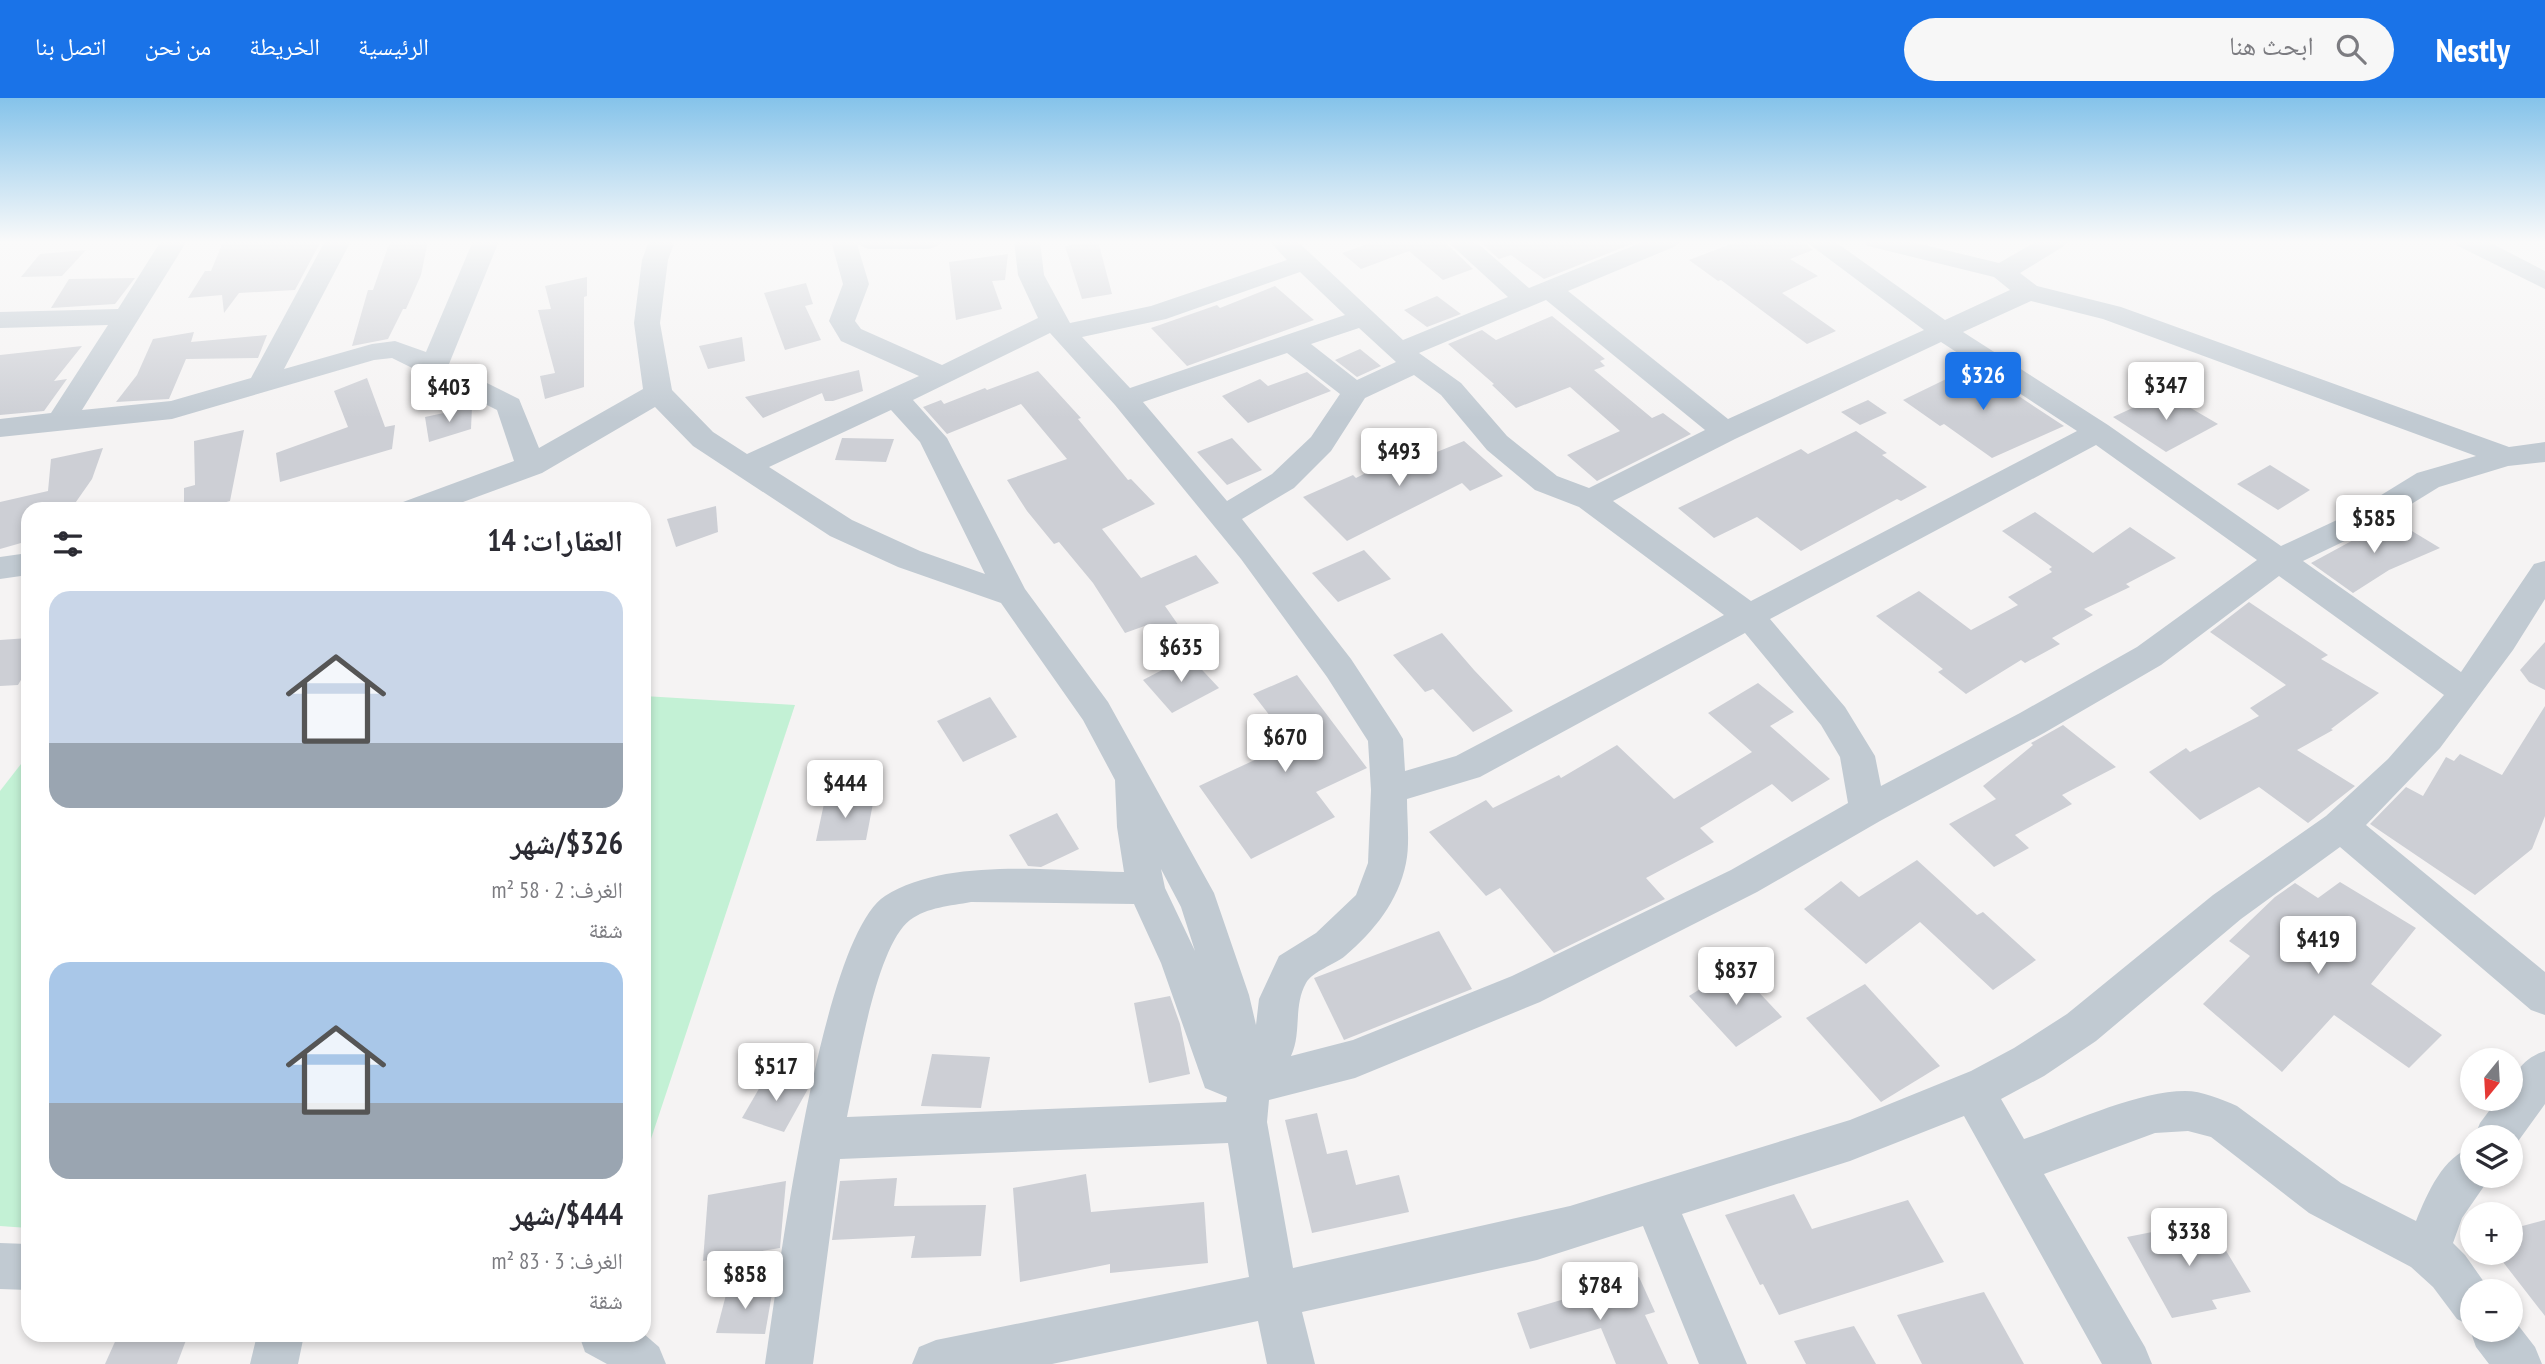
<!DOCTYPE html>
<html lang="ar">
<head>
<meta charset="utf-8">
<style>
  :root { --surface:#fff; --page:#f7f7f7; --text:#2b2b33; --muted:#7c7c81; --accent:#1a73e8 }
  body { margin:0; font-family:"PT Sans Narrow","Noto Naskh Arabic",sans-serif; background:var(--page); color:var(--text); direction:rtl; height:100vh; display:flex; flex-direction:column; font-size:26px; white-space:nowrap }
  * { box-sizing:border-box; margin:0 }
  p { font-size:23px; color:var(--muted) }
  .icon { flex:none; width:38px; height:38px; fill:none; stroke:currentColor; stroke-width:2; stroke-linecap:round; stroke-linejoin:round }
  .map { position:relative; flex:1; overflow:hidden; direction:ltr }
  .panel { position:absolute; left:21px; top:404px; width:630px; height:840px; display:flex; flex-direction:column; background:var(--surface); border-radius:21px; box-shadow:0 4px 10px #0003; direction:rtl }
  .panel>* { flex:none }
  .needle { width:46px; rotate:198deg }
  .tools { position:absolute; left:2460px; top:950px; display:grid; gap:14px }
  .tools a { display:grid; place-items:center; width:63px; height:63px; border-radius:50%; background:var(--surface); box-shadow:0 4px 10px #0003; font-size:35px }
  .price { position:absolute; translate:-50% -60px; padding:0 16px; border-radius:7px; background:#fff; color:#222; font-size:23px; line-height:46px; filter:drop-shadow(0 2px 4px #0008) }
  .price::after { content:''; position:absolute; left:50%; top:42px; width:21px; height:16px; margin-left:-10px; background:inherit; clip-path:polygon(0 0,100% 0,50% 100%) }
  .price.active { background:var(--accent); color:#fff }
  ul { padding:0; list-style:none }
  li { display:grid; align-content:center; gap:14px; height:371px; padding:0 28px }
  li span { display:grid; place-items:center; height:217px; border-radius:21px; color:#555 }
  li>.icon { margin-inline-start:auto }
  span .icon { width:126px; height:126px; fill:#fffc; stroke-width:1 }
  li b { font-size:30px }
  h2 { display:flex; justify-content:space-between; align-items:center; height:84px; padding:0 28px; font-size:30px }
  header { display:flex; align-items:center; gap:42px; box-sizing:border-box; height:98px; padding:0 35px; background:var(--accent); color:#fff }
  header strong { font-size:33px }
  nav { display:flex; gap:38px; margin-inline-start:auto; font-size:24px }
  .search { width:490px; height:63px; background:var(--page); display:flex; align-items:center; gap:18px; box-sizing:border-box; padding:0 24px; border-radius:38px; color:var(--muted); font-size:26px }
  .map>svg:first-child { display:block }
  .green { fill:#c3f1d5 }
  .building { fill:#cdcfd5 }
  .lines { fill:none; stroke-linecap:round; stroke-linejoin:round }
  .minor { fill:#c1cad2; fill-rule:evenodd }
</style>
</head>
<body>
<header>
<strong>Nestly</strong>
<div class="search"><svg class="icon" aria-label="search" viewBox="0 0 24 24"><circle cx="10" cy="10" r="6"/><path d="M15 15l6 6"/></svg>ابحث هنا</div>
<nav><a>الرئيسية</a><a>الخريطة</a><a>من نحن</a><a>اتصل بنا</a></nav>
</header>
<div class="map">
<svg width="2545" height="1266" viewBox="0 0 2545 1266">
  <rect width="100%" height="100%" fill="#f5f3f3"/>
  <!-- green -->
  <g class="green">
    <polygon points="644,598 795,607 644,1062"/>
    <polygon points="28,657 28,1130 0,1128 0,693"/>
  </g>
  <!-- building -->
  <g class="building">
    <polygon points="321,143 295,192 239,195 224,215 222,197 188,200 205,173 211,173 223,144"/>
    <polygon points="390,143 428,143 421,177 406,211 403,211 388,241 352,248 368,192 373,192"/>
    <polygon points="1098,143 1112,196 1082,201 1065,148"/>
    <polygon points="1375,143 1444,143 1473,171 1443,182 1409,153 1361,171 1342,155"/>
    <polygon points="1479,143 1634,143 1634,145 1544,181 1511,157 1499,161"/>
    <polygon points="1739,143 1802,143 1813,152 1790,161 1818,178 1782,195 1836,233 1807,246 1721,182 1718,183 1689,162"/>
    <polygon points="86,152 62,178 21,179 40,156"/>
    <polygon points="1008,156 1005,182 992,183 1002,211 956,222 949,164"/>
    <polygon points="587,179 587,198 584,199 584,289 545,301 540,278 555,275 538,212 551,211 545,188"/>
    <polygon points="135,180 115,206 51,210 69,181"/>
    <polygon points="806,185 813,206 805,208 821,242 785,252 764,195"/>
    <polygon points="1275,188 1314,222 1187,268 1151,230 1217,207 1220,210"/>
    <polygon points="1437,198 1461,216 1427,229 1404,212"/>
    <polygon points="1552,218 1605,261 1600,263 1605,268 1594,272 1652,320 1663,315 1691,336 1597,383 1567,357 1620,333 1570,289 1516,310 1492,287 1494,286 1448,246 1482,232 1496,242"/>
    <polygon points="194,234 191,244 267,237 258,260 186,261 169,301 116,304 137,277 153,241"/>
    <polygon points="742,239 745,263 708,271 699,248"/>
    <polygon points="82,248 54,283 67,281 44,313 0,317 0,257"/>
    <polygon points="1360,251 1381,268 1357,279 1335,262"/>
    <polygon points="1971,269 2014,295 2064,328 1992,360 1944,326 1940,328 1903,302"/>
    <polygon points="859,272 863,293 833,303 825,303 822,295 763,320 745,299"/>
    <polygon points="1038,273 1081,320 1078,321 1128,382 1131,381 1155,406 1102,431 1141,480 1196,457 1219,485 1165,508 1188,541 1168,549 1150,526 1125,535 1093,485 1059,444 1054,446 1027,413 1007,382 1067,361 1021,306 947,336 923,309 941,302 944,306 985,290 987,292"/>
    <polygon points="1307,274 1331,293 1248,325 1222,298 1260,281 1268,288"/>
    <polygon points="367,280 385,329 395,327 392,351 280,384 276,355 348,329 334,293"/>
    <polygon points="2165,295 2218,326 2166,354 2113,319"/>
    <polygon points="1868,302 1887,315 1860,327 1841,314"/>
    <polygon points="472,309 471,331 429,344 425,319"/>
    <polygon points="244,332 230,403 202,411 184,411 184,390 195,387 194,343"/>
    <polygon points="1856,333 1887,355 1882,357 1927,389 1901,403 1897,401 1801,453 1757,419 1714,440 1678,410 1801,351 1808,356"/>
    <polygon points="842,340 894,341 886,364 835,362"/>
    <polygon points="1232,340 1262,372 1227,387 1197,354"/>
    <polygon points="1464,343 1503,378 1470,393 1462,385 1347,443 1303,399 1353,377 1356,380 1407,354 1417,362"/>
    <polygon points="103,350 92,381 71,411 28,411 28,443 0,451 0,404 48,393 51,361"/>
    <polygon points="2270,367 2310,392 2278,412 2237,386"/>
    <polygon points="716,408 718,434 676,449 667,421"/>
    <polygon points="2035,414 2093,455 2130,429 2176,460 2126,486 2130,489 2084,511 2093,517 2052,540 2060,546 2025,565 2021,562 1966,596 1938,574 1943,571 1876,518 1919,493 1971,532 2018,507 2008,499 2052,474 2049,471 2052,469 2002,433"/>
    <polygon points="2392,421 2440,450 2389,472 2353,495 2311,465"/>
    <polygon points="1364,452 1391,481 1338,504 1312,475"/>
    <polygon points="2249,504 2328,557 2321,561 2379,595 2331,631 2333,632 2297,652 2355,688 2308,725 2259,689 2200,722 2149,674 2186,650 2190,654 2259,618 2250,610 2286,587 2210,534"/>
    <polygon points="1442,535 1474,572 1513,613 1473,634 1433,591 1425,594 1393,557"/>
    <polygon points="28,540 28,570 18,587 0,588 0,542"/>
    <polygon points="2545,544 2545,592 2529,584 2520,572"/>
    <polygon points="1189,558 1219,590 1172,615 1143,582"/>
    <polygon points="1297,577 1367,670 1316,694 1335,719 1251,761 1199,688 1291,645 1253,596"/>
    <polygon points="1758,585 1794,614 1770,628 1830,681 1792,704 1772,686 1700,730 1714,744 1646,780 1665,801 1554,855 1500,790 1486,798 1429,734 1486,702 1493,710 1559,677 1561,680 1617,647 1674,701 1752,654 1708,615"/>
    <polygon points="990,599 1017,639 963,664 937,623"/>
    <polygon points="2545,608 2545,718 2532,751 2475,797 2370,726 2406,689 2423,698 2446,659 2454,663 2460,656 2502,677"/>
    <polygon points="2063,627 2116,669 2062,697 2072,706 2015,737 2029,750 1994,769 1949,726 1996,701 1983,688 2033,647 2031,645"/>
    <polygon points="874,700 866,742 816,743 825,701"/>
    <polygon points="1057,715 1079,751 1041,769 1028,768 1009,737"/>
    <polygon points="1917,762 1977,817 1983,814 2036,862 1993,892 1920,824 1866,866 1804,811 1841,783 1859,799"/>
    <polygon points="2340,784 2416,830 2371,886 2442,937 2409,970 2334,917 2282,974 2203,906 2250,858 2229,843 2275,799 2295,785 2318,800"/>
    <polygon points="1439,833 1472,891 1344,942 1314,880"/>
    <polygon points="1735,869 1782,919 1736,949 1689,898"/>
    <polygon points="1865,886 1940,968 1881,1004 1806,920"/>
    <polygon points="1170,898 1180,926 1190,976 1149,985 1134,905"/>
    <polygon points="932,956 990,959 981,1010 921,1008"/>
    <polygon points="768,975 809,989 784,1034 742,1020"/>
    <polygon points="1317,1015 1327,1056 1347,1052 1356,1087 1399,1077 1409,1114 1312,1135 1285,1022"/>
    <polygon points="1086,1076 1091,1114 1204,1104 1208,1165 1110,1175 1110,1166 1020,1184 1013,1090"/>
    <polygon points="897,1080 894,1108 986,1107 981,1158 911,1160 915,1138 832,1142 840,1083"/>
    <polygon points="786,1083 780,1150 703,1163 708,1097"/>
    <polygon points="1794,1096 1812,1131 1908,1102 1944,1164 1779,1217 1763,1186 1760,1187 1725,1117"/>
    <polygon points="2545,1122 2545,1218 2496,1155 2511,1155 2511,1131"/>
    <polygon points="2208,1123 2251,1194 2212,1202 2217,1211 2172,1220 2127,1139"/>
    <polygon points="1639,1179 1655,1214 1645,1217 1668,1266 1616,1266 1601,1230 1530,1251 1517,1215"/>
    <polygon points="728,1189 773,1190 765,1236 716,1235"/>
    <polygon points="1984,1194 2024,1266 1922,1266 1897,1217"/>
    <polygon points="1854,1228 1876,1266 1806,1266 1794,1243"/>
    <polygon points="118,1237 188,1237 177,1266 105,1266"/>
  </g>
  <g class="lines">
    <!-- minor -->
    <g class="minor">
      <path d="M161 143H187L82 312 171 303 251 280 325 143H351L284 271 372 246 395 243 426 254 473 143H499L449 266 519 301 539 350 643 291 634 225 642 162 649 143H675L668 162 660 225 672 292 713 334 747 356 919 278 841 243 829 223 843 186 831 143H942L938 148 929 151H868L857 146 869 186 855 223 861 231 942 267 1038 220 1018 177 1014 143H1040L1044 177 1070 225 1151 208 1287 162 1269 143H1297L1403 242 1508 199 1447 143H1475L1529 190 1645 143H1680L1676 148 1568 193 1728 321 1924 232 1805 143H1834L1945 222 2010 192 1994 179 1868 148 1864 143H1908L1999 165 2037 143H2068L2064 148 2020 175 2037 188 2121 209 2509 349 2545 344V364L2508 368 2439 389 2374 429 2303 463 2461 574 2534 466 2545 463V501L2513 552 2440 650 2366 727 2545 874V917L2531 912 2340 749 2241 821 2096 943 2044 978 2001 1001 2024 1041C2071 1025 2137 993 2185 993 2202 993 2221 1001 2237 1008L2341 1085 2416 1123C2428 1094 2442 1060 2473 1048V1078H2491L2462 1120 2453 1145 2465 1157 2491 1194H2473V1232H2511V1218L2535 1249 2542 1266H2489L2476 1249 2470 1232 2471 1228 2457 1221 2433 1189 2411 1169 2309 1115 2211 1039 2188 1033 2155 1035 2044 1076 2145 1249 2152 1266H2102L1964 1018 1850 1063 1682 1116 1747 1266H1699L1643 1128 1537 1162 1302 1214 1315 1266H1267L1258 1223 1052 1266H912L919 1249 936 1242 1249 1179 1228 1045 840 1061 813 1266H765C778 1181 820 840 885 798 946 759 1052 773 1124 774L1117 729 1115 682 1083 622 1001 505 898 469 830 438 693 348 655 309 542 375 444 411H399L403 404 514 363 497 312 392 260 374 262 172 321 0 339V321L51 315 108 227 0 230V214L118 211ZM1300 174 1345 217 1130 290 1082 239 1166 221ZM1546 202 1705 332 1589 390 1557 378 1507 338 1461 285 1419 255ZM2031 203 2103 221 2476 358 2417 375 2352 415 2281 448 2108 327 1963 234ZM1359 230 1396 264 1357 282 1311 246ZM1050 235 1115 307 1241 461 1327 579 1368 643 1371 692 1368 765 1356 797 1316 835 1279 858 1259 901 1256 927 1249 897 1214 795 1108 604 1025 491 947 340 913 302ZM1941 244 2077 333 1751 503 1613 403 1735 341ZM1287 255 1340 296 1311 339 1272 376 1227 403 1143 304ZM1414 277 1441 297 1487 352 1535 392 1579 409 1724 517 1456 658 1405 673 1403 641 1397 631 1351 561 1242 421 1294 390 1331 353 1365 300ZM891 312 920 344 985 476 920 453 852 422 769 369ZM2096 347 2257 462 2137 549 2020 615 1881 688 1875 658 1845 609 1770 521ZM2279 478 2444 597 2388 661 2326 718 2213 797 2067 916 2014 950 1971 973 1850 1022 1570 1108 1293 1170 1267 1024 1269 1002 1355 980 1540 904 1757 794 1880 723 2044 635 2161 567ZM1745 535 1821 627 1840 659 1848 705 1731 772 1512 878 1353 942 1291 958C1302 935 1293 908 1306 885 1313 873 1334 867 1345 858 1374 833 1398 804 1406 765 1410 746 1407 721 1407 701L1480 679ZM1161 771 1181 809 1195 853 1165 790ZM971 804 1134 806 1161 865 1205 990 1227 999 1226 1004 847 1019C857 974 875 849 910 822 928 809 950 808 971 804Z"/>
      <polygon points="2454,143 2487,143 2545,173 2545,191 2458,148"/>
      <polygon points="28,455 28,477 0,481 0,459"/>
      <path d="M2545 953V1006L2511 1053V1040H2474L2480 1025 2498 1001H2511C2511 976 2522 961 2545 953Z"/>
      <polygon points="0,1145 28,1146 28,1192 0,1191"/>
      <polygon points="644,1236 659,1249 666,1266 607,1266 585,1254 579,1237"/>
      <polygon points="257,1237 304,1237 298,1266 250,1266"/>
    </g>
  </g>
  <!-- sky -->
  <linearGradient id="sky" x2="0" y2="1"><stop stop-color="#85c3ea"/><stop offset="0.45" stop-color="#fafafa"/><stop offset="1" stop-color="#fafafa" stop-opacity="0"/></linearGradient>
  <rect width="2545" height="320" fill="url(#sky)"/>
</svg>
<div class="tools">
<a><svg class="needle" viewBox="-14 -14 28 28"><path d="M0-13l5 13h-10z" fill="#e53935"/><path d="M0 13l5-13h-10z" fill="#7c7c81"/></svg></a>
<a><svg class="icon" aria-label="layers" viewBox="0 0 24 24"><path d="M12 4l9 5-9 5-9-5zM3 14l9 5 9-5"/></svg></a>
<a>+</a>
<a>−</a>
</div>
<b class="price active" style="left:1983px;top:314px">$326</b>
<b class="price" style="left:2166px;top:324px">$347</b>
<b class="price" style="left:449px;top:326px">$403</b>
<b class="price" style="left:1399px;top:390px">$493</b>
<b class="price" style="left:2374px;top:457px">$585</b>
<b class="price" style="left:1181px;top:586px">$635</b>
<b class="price" style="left:1285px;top:676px">$670</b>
<b class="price" style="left:845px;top:722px">$444</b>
<b class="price" style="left:2318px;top:878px">$419</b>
<b class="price" style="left:1736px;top:909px">$837</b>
<b class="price" style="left:776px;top:1005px">$517</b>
<b class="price" style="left:2189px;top:1170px">$338</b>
<b class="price" style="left:745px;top:1213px">$858</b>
<b class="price" style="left:1600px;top:1224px">$784</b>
<section class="panel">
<h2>العقارات: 14<svg class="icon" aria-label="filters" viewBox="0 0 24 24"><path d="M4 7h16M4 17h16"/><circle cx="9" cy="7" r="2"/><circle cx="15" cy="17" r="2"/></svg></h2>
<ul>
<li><span style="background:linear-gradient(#c9d6e8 70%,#9aa5b1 0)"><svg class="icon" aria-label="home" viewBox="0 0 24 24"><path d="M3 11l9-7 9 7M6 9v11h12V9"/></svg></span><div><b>$326/شهر</b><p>الغرف: 2 · 58 m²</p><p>شقة</p></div></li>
<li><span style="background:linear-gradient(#a9c7e8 65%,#9aa5b1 0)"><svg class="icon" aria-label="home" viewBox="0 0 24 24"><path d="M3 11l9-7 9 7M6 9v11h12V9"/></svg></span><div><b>$444/شهر</b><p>الغرف: 3 · 83 m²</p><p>شقة</p></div></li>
</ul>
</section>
</div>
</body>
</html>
